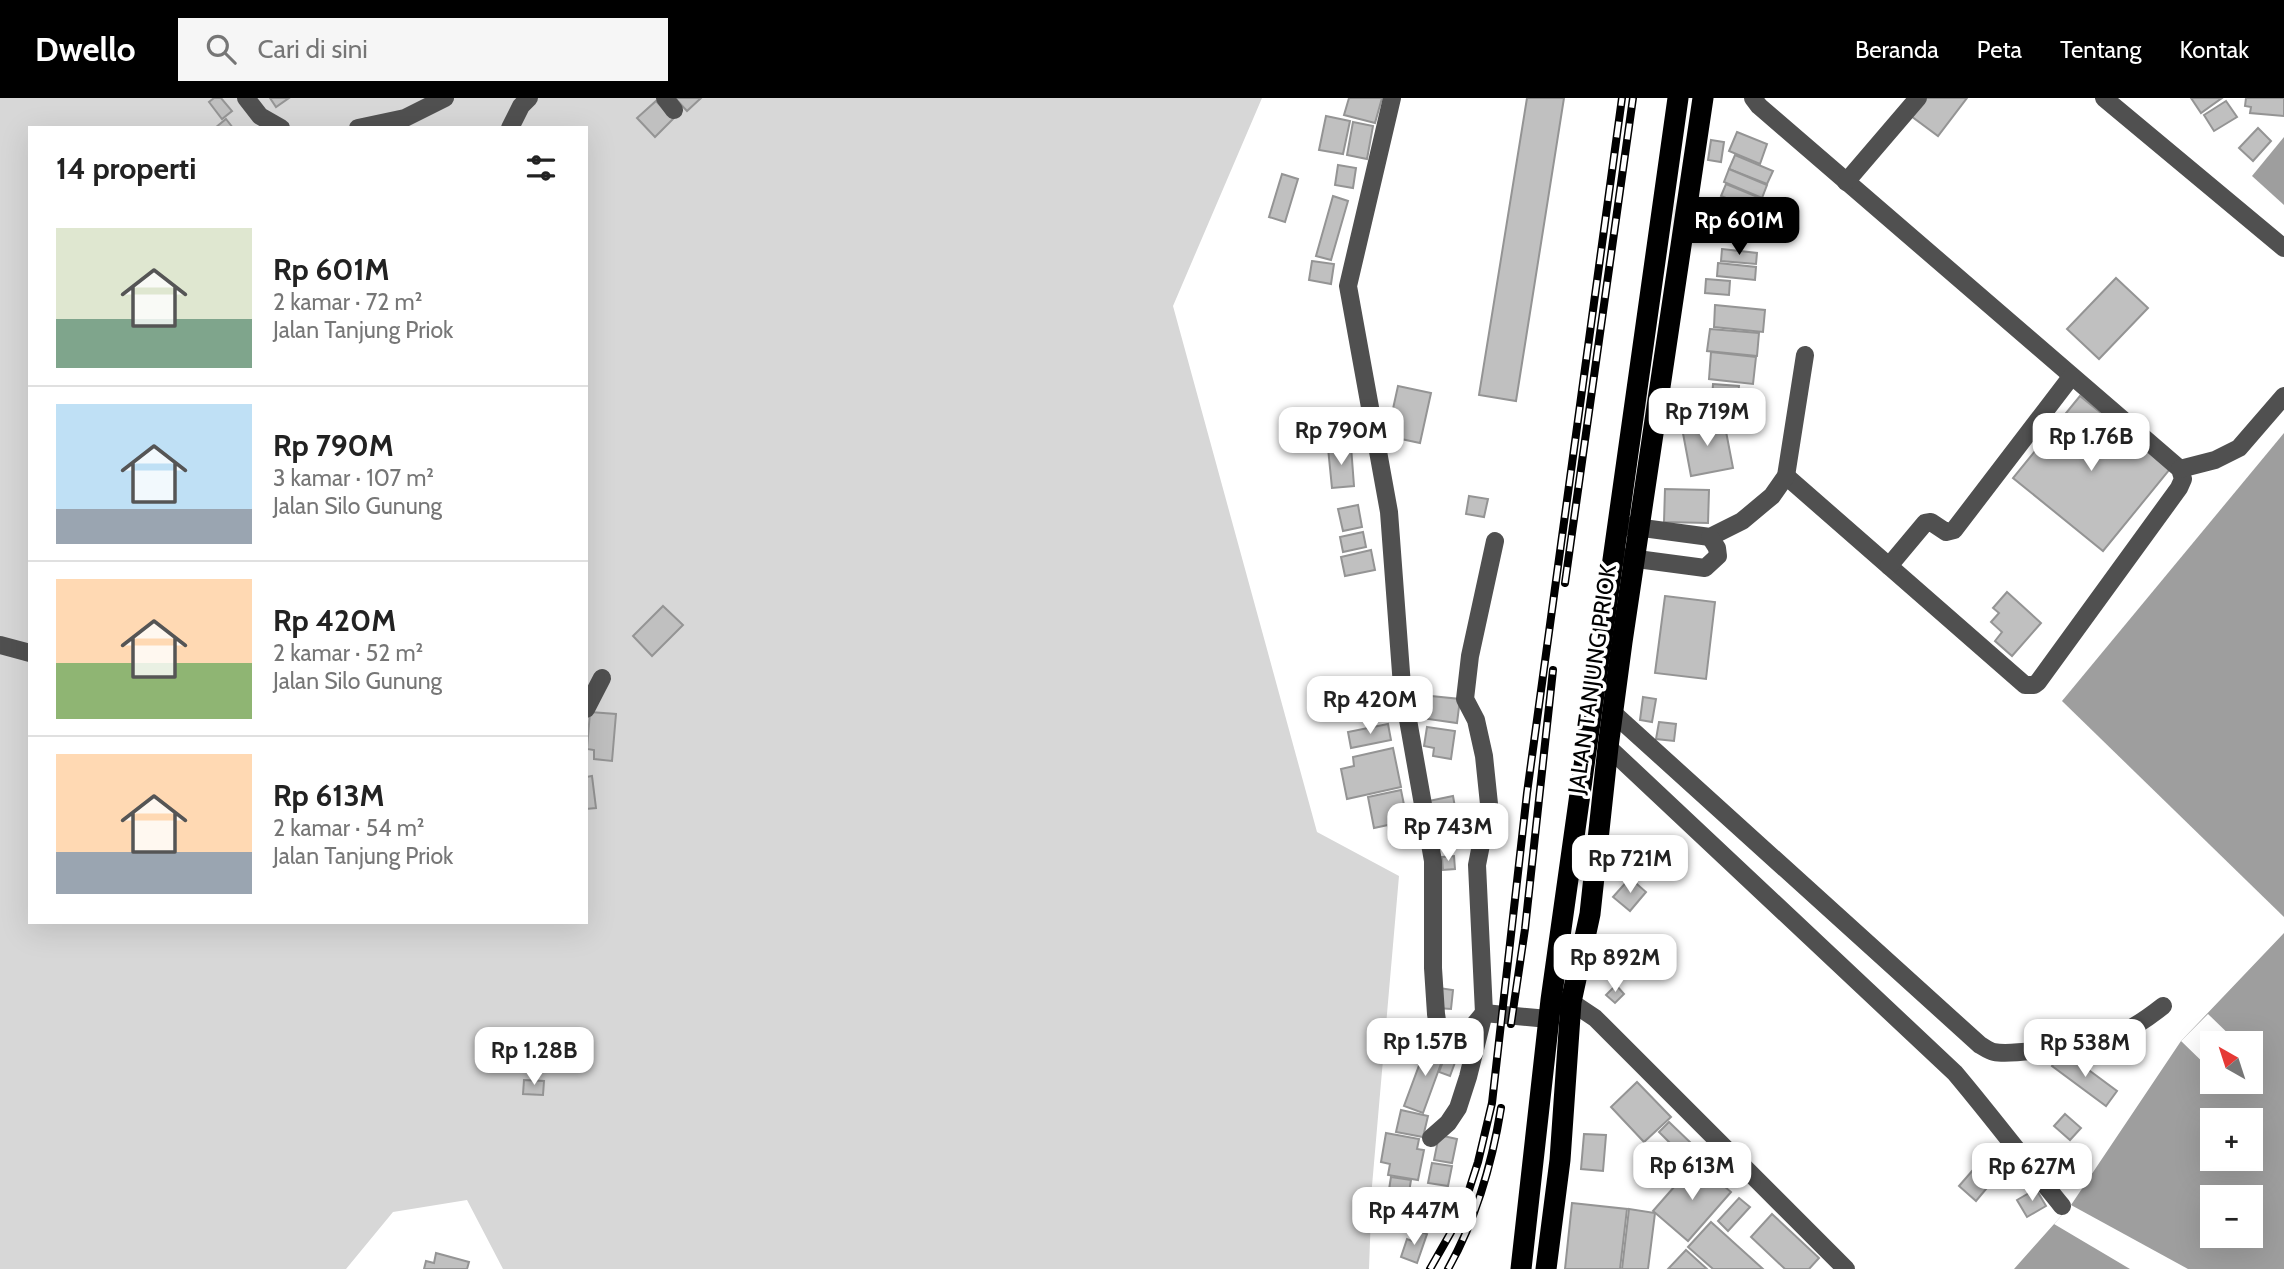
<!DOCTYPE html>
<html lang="id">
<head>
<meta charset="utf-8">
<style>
  :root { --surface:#fff; --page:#f6f6f6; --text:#222; --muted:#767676; --line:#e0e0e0; --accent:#000 }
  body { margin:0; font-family:Cabin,sans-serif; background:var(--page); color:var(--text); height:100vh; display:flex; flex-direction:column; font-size:26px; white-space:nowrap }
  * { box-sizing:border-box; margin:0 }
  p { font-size:23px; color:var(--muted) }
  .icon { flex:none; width:38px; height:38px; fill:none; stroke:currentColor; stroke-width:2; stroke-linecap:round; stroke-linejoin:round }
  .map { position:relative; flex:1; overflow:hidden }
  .panel { position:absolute; left:28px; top:28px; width:560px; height:798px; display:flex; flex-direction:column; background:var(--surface); border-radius:0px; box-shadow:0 7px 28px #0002 }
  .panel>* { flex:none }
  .needle { width:46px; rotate:321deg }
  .controls { position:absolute; left:2200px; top:933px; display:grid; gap:14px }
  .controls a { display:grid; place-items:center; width:63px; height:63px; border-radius:0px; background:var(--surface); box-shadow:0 7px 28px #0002; font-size:35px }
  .price { position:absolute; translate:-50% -60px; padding:0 16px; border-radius:14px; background:#fff; color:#222; font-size:23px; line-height:46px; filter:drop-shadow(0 2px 4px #0008) }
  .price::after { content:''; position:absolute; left:50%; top:42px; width:21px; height:16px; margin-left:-10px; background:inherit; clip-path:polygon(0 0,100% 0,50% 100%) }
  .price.active { background:var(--accent); color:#fff }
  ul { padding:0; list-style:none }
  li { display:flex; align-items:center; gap:21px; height:175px; padding:0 28px }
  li+li { border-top:2px solid var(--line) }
  li span { display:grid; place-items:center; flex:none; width:196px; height:140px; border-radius:0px; color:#555 }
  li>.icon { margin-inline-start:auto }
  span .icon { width:84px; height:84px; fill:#fffc; stroke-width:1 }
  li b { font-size:30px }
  h2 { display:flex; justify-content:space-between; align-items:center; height:84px; padding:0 28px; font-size:30px }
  header { display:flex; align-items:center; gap:42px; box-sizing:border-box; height:98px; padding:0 35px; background:var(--accent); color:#fff }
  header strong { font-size:33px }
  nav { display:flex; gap:38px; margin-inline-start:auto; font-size:24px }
  .search { width:490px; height:63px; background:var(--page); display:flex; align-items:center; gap:18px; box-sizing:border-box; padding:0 24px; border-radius:0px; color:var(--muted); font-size:26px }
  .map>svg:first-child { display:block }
  .green { fill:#d7d7d7; fill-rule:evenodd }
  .water { fill:#9e9e9e; fill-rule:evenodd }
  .pier { fill:#fff }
  .building { fill:#c0c0c0; stroke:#949494; stroke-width:2 }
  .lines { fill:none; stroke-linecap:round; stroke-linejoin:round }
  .minor { stroke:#505050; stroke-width:18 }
  .highway { stroke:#000; stroke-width:21 }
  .rail-casing { stroke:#000; stroke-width:8 }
  .rail { stroke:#fff; stroke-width:5; stroke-dasharray:16; stroke-linecap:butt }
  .labels { text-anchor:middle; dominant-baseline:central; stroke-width:7; stroke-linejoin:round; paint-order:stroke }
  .street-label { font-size:23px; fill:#000; stroke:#fff }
</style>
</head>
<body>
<header>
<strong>Dwello</strong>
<div class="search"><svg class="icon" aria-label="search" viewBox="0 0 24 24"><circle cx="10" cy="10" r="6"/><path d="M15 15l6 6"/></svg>Cari di sini</div>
<nav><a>Beranda</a><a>Peta</a><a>Tentang</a><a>Kontak</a></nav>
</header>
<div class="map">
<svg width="2284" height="1171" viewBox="0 0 2284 1171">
  <rect width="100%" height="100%" fill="#fff"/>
  <!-- green -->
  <path class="green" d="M0 0H1262L1173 208 1317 734 1399 778 1372 1088 1369 1171H503L467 1102 393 1114 346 1171H0ZM30 30H586V824H30Z"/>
  <!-- water -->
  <g class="water">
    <polygon points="2284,39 2284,107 2252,78"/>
    <polygon points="2284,335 2284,819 2062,603"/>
    <path d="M2284 835V1171H2014L2071 1107 2181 943ZM2212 945H2250V984H2212ZM2212 1022H2250V1060H2212ZM2212 1099H2250V1138H2212Z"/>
  </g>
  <!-- pier -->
  <g class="pier">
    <polygon points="2208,916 2238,945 2212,945 2212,973 2181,943"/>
    <polygon points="2071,1107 2188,1171 2130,1171 2054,1126"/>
  </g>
  <!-- building -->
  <g class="building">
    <polygon points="214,0 221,0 232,13 222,21 209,4"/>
    <polygon points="270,0 289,0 276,9"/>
    <polygon points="675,0 701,0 687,13"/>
    <polygon points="1349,0 1382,0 1375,25 1344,17"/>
    <polygon points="1527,0 1564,0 1516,303 1479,297"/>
    <polygon points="1924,0 1967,0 1938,38 1911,18"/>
    <polygon points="2191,0 2222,0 2201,15"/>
    <polygon points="2246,0 2284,0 2284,18 2250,15 2251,9 2245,8"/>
    <polygon points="656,3 673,21 655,39 637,20"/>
    <polygon points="2226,3 2237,19 2214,33 2204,17"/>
    <polygon points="1326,18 1350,23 1343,56 1319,52"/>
    <polygon points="226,21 233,30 215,30"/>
    <polygon points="1353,24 1373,28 1367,61 1347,57"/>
    <polygon points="2258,30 2271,43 2253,63 2239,50"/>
    <polygon points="1737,34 1767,46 1760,66 1729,53"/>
    <polygon points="1711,42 1724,44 1721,64 1708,62"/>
    <polygon points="1735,57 1773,73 1767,86 1729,71"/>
    <polygon points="1338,67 1356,70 1353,90 1335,87"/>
    <polygon points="1729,71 1767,87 1762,100 1724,84"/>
    <polygon points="1282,76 1298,81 1285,124 1269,119"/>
    <polygon points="1726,86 1765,102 1760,114 1721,98"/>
    <polygon points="1333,98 1348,103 1331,162 1316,158"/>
    <polygon points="1723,101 1759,115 1755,125 1719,111"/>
    <polygon points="1725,116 1754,126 1750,137 1722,127"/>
    <polygon points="1722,151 1757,155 1756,166 1721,163"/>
    <polygon points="1312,163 1334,166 1331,186 1309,182"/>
    <polygon points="1718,165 1756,169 1755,182 1717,178"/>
    <polygon points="2116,180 2148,210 2099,261 2067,231"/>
    <polygon points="1706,181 1730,183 1729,197 1705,195"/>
    <polygon points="1715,207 1765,212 1763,234 1714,229"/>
    <polygon points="1710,231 1759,235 1757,258 1707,253"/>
    <polygon points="1711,254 1756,259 1753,286 1709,281"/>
    <polygon points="1713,286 1739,288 1737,305 1712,302"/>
    <polygon points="1398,288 1431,295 1420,345 1387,338"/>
    <polygon points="2080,298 2170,371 2103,453 2013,380"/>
    <polygon points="1724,323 1733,370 1691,378 1682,330"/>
    <polygon points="1351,348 1354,388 1332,390 1328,350"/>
    <polygon points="1665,391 1709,392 1708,425 1664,424"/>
    <polygon points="1469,398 1488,401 1484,419 1466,416"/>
    <polygon points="1358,407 1362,429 1343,433 1338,411"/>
    <polygon points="1363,434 1366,449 1343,454 1340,439"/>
    <polygon points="1371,452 1375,472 1345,478 1341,459"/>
    <polygon points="2007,494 2041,525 2012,558 1995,543 2002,534 1991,524 1999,515 1993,510"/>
    <polygon points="1665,498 1715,504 1706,581 1655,575"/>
    <polygon points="663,508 683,527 652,558 633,538"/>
    <polygon points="1431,598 1460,601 1457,625 1428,621"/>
    <polygon points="1643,599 1656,601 1652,624 1640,622"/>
    <polygon points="590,614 616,616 612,663 594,661 594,652 587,651"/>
    <polygon points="1659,624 1676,626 1674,643 1656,641"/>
    <polygon points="1388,626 1391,642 1351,650 1348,634"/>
    <polygon points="1427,629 1455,633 1451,661 1433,658 1434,650 1424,648"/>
    <polygon points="1393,650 1401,689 1347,701 1341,671 1354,668 1353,659"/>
    <polygon points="592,678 596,710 586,711 586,679"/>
    <polygon points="1401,692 1411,741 1391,745 1388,727 1374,730 1368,699"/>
    <polygon points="1453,698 1458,726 1430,733 1424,704"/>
    <polygon points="1454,758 1455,771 1443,772 1442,759"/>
    <polygon points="1630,780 1646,794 1630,813 1613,799"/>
    <polygon points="1616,887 1624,896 1615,905 1606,897"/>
    <polygon points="1439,890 1453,892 1451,911 1437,910"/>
    <polygon points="1427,946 1446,952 1423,1015 1404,1008"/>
    <polygon points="2063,953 2117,993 2106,1008 2052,968"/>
    <polygon points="1446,956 1457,959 1450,978 1439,974"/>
    <polygon points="524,982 544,983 543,997 523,996"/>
    <polygon points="1637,984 1671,1019 1644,1044 1611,1009"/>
    <polygon points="1401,1012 1428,1018 1423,1039 1396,1034"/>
    <polygon points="2065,1016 2081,1030 2070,1042 2054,1028"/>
    <polygon points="1669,1024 1692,1046 1682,1057 1659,1034"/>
    <polygon points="1386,1035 1419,1041 1417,1051 1424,1052 1418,1082 1388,1077 1390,1066 1381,1064"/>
    <polygon points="1584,1036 1606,1037 1603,1073 1581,1071"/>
    <polygon points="1439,1037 1457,1041 1452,1065 1434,1062"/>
    <polygon points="1696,1064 1731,1094 1688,1143 1653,1113"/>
    <polygon points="1980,1064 1997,1078 1976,1103 1959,1088"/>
    <polygon points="1432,1065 1452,1068 1448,1088 1428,1085"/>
    <polygon points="1391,1079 1411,1082 1406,1113 1386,1110"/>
    <polygon points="1418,1091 1438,1093 1436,1105 1417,1102"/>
    <polygon points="2036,1091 2046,1108 2027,1119 2017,1102"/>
    <polygon points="1739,1100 1750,1109 1728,1133 1718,1123"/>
    <polygon points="1572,1105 1627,1111 1620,1171 1565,1171"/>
    <polygon points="1418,1109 1435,1112 1430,1132 1414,1128"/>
    <polygon points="1629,1111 1655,1115 1648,1171 1622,1171"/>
    <polygon points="1391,1113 1406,1114 1404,1132 1389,1130"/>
    <polygon points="1772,1116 1819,1160 1809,1171 1785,1171 1751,1139"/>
    <polygon points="1711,1124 1763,1171 1713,1171 1688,1149"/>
    <polygon points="1416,1132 1427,1136 1417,1165 1401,1159 1407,1141 1412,1143"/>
    <polygon points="1686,1152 1707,1171 1668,1171"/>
    <polygon points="436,1155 469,1164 467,1171 424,1171 426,1163 434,1165"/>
  </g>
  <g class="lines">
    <!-- minor -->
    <g class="minor">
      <polyline points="246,0 260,18 281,30"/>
      <polyline points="665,0 674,12"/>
      <polyline points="1392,0 1348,188 1389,414 1402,588 1433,763 1433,870 1436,916 1439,935 1446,947 1452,950 1459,945 1484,915"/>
      <polyline points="1753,0 1759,8 2180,371 2183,381 2179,390 2038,584 2034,587 2025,587 1786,378"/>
      <polyline points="2104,0 2284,150"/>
      <polyline points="358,30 405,20 445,0"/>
      <polyline points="510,30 521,8 529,0"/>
      <polyline points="1846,84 1918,0"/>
      <polyline points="2180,371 2215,362 2239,350 2284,298"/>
      <polyline points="1628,428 1710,439 1742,423 1772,398 1786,378 1805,257"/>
      <polyline points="1622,459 1705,470 1718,458 1717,450 1710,439"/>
      <polyline points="1889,468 1925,425 1931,424 1946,434 1954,432 2071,279"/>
      <polyline points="0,547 30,555"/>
      <polyline points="586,611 602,580"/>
      <path d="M1612 614 1980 947C1984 949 1989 953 1994 954 2012 958 2100 945 2117 937 2134 930 2149 919 2163 908"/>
      <path d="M1608 649 1955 975C1992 1019 2026 1064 2062 1108"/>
      <polyline points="1560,903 1571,904 1595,920 1846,1171"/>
      <polyline points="1484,915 1548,921"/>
      <polyline points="1431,1040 1448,1025 1458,1010 1468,979 1484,915 1477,767 1489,706 1484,658 1476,622 1465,601 1470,558 1495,443"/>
    </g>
    <!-- highway -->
    <g class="highway">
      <polyline points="1521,1171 1551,902 1678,0"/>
      <polyline points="1546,1171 1560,1062 1571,904 1590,816 1608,649 1622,544 1703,0"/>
    </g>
    <!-- rail casing -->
    <g class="rail-casing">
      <g id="rail">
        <polyline points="1565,485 1633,0"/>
        <polyline points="1511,926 1525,831 1553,572"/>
        <polyline points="1430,1171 1454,1129 1468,1095 1478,1064 1492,1005 1527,695 1622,0"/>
        <path d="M1448 1171C1476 1121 1492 1066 1501 1010"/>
      </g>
    </g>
    <!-- rail -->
    <use href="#rail" class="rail"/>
  </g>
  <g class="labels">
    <!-- street labels -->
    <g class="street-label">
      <text transform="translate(1592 581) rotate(-82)">JALAN TANJUNG PRIOK</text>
    </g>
  </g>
</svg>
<div class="controls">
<a><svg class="needle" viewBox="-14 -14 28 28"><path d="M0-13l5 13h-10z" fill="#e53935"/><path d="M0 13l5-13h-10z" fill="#767676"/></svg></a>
<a>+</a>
<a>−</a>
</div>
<b class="price active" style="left:1739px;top:159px">Rp 601M</b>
<b class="price" style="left:1707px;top:350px">Rp 719M</b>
<b class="price" style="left:1341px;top:369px">Rp 790M</b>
<b class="price" style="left:2091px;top:375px">Rp 1.76B</b>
<b class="price" style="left:1370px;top:638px">Rp 420M</b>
<b class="price" style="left:1448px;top:765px">Rp 743M</b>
<b class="price" style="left:1630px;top:797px">Rp 721M</b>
<b class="price" style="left:1615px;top:896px">Rp 892M</b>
<b class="price" style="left:1425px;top:980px">Rp 1.57B</b>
<b class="price" style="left:2085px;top:981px">Rp 538M</b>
<b class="price" style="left:534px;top:989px">Rp 1.28B</b>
<b class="price" style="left:1692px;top:1104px">Rp 613M</b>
<b class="price" style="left:2032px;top:1105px">Rp 627M</b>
<b class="price" style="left:1414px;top:1149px">Rp 447M</b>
<section class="panel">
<h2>14 properti<svg class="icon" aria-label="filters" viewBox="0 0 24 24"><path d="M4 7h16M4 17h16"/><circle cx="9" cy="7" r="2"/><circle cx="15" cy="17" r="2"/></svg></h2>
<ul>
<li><span style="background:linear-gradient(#dfe7d0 65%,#7fa58c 0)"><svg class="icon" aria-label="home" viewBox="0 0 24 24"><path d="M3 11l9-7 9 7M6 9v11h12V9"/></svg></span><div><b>Rp 601M</b><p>2 kamar · 72 m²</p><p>Jalan Tanjung Priok</p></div></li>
<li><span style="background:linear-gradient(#bfe0f5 75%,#9aa5b1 0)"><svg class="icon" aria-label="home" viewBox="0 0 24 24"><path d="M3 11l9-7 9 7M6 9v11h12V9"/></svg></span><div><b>Rp 790M</b><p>3 kamar · 107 m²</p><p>Jalan Silo Gunung</p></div></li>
<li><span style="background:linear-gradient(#ffd9b3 60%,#8fb573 0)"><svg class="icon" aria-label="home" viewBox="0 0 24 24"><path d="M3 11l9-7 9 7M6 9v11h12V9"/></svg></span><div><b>Rp 420M</b><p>2 kamar · 52 m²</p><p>Jalan Silo Gunung</p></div></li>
<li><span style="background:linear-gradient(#ffd9b3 70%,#9aa5b1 0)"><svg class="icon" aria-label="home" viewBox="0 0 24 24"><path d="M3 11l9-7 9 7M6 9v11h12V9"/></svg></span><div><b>Rp 613M</b><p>2 kamar · 54 m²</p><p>Jalan Tanjung Priok</p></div></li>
</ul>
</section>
</div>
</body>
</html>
